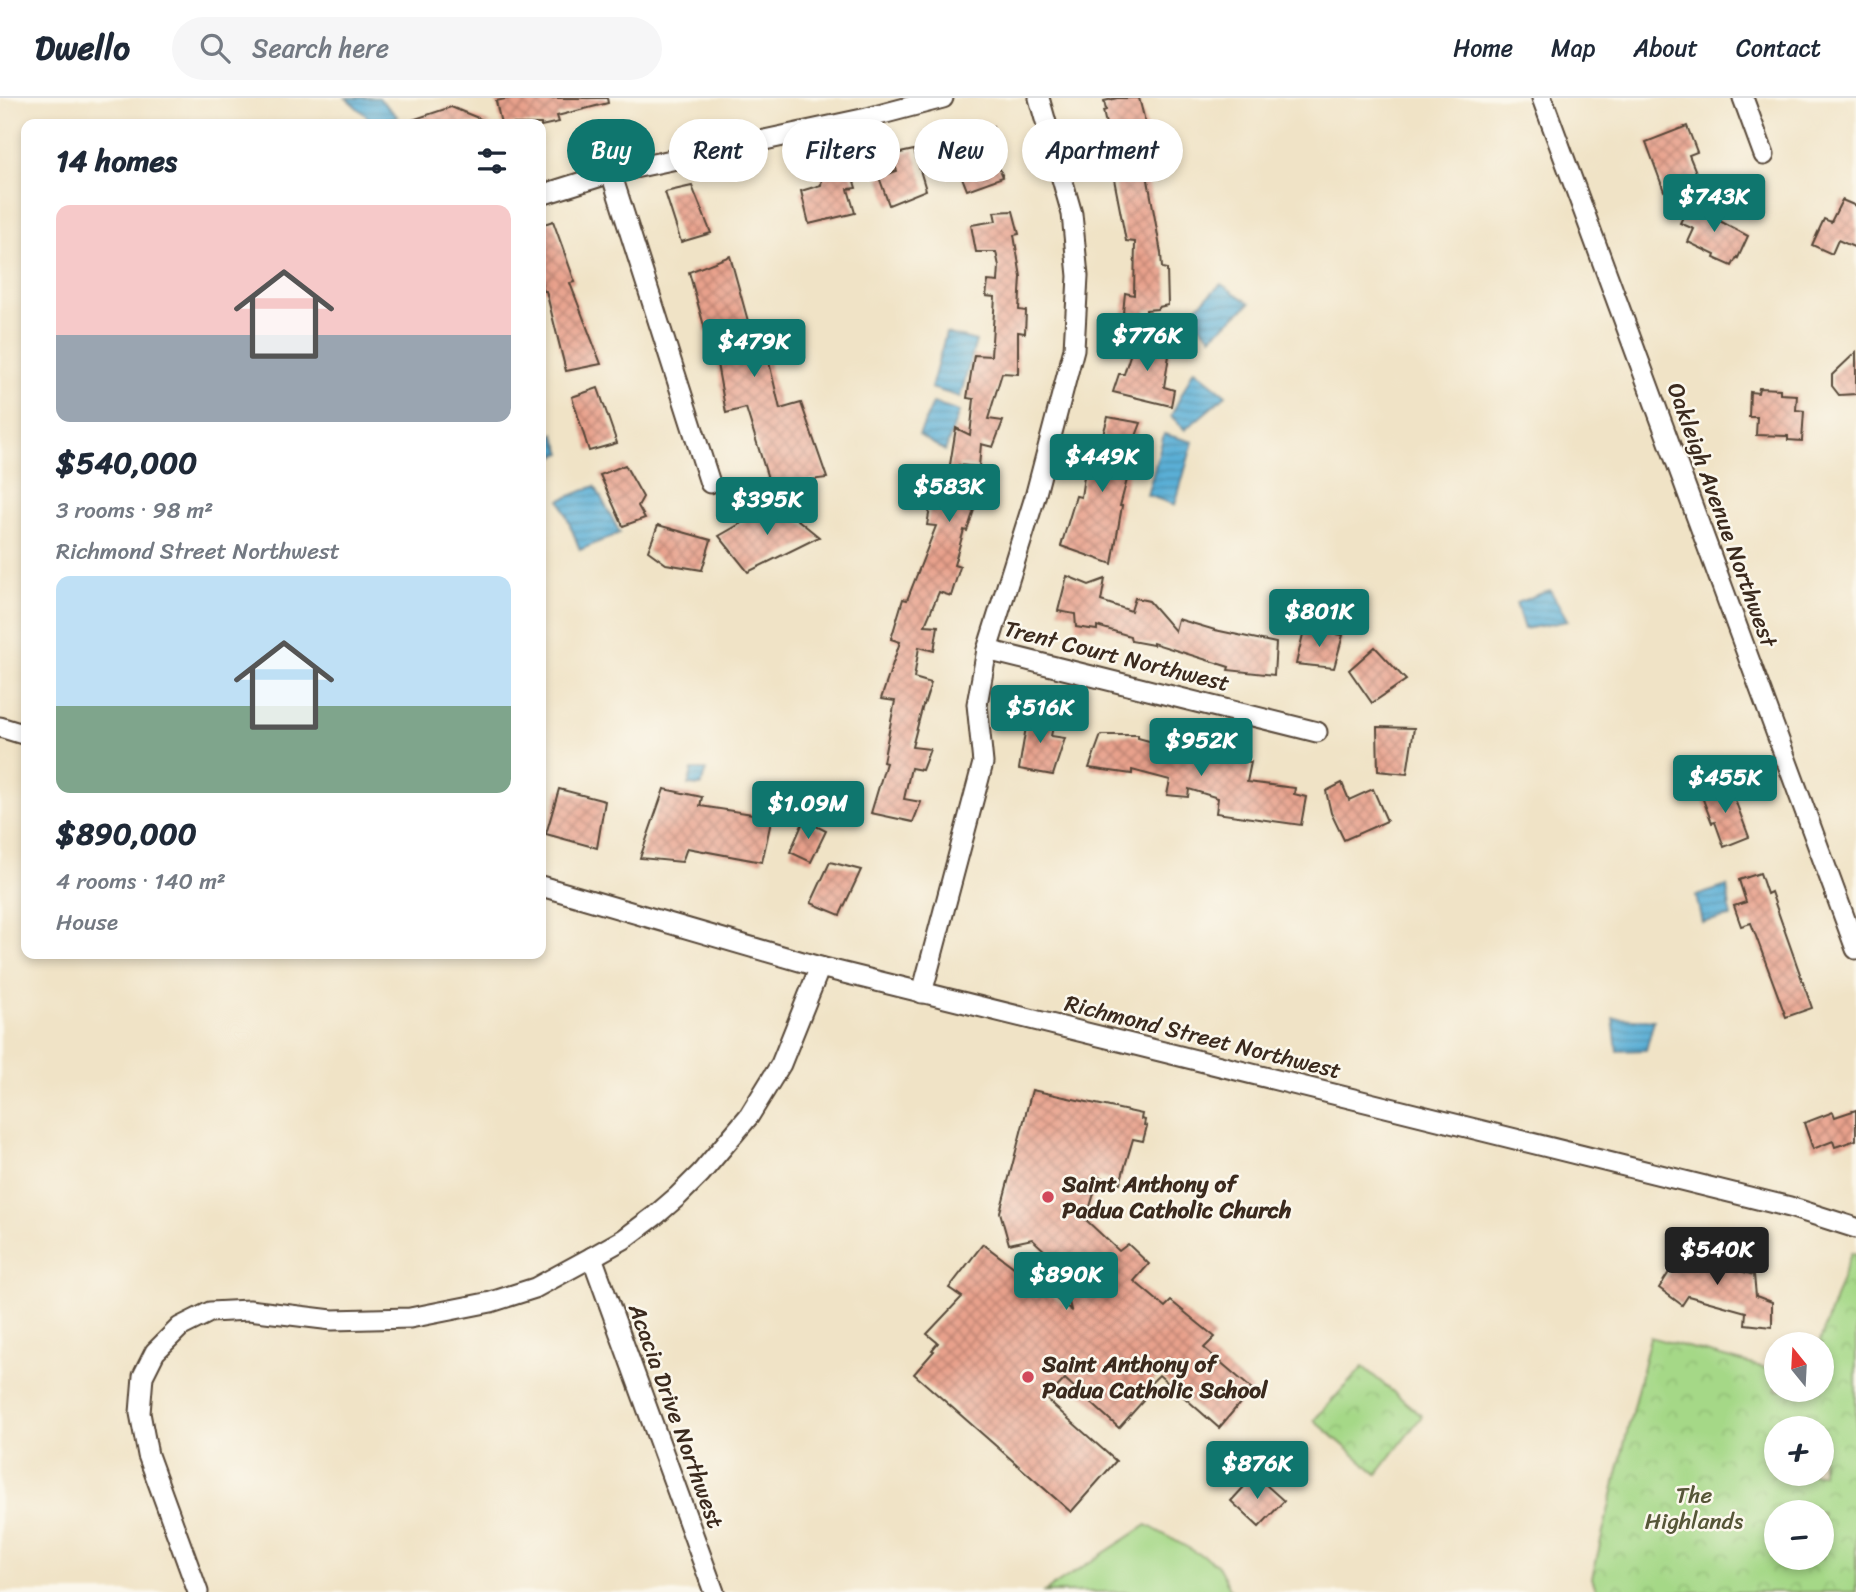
<!DOCTYPE html>
<html lang="en">
<head>
<meta charset="utf-8">
<style>
  :root { --surface:#fff; --page:#f6f6f7; --text:#1f2937; --muted:#747a83; --line:#e0e1e3; --accent:#0f766e }
  body { margin:0; font-family:Sriracha,sans-serif; background:var(--page); color:var(--text); height:100vh; display:flex; flex-direction:column; font-size:26px; white-space:nowrap }
  * { box-sizing:border-box; margin:0 }
  p { font-size:23px; color:var(--muted) }
  .icon { flex:none; width:38px; height:38px; fill:none; stroke:currentColor; stroke-width:2; stroke-linecap:round; stroke-linejoin:round }
  .map { position:relative; flex:1; overflow:hidden }
  .side { position:absolute; left:21px; top:21px; width:525px; height:840px; display:flex; flex-direction:column; background:var(--surface); border-radius:14px; box-shadow:0 4px 10px #0003 }
  .side>* { flex:none }
  .guide { position:absolute; left:567px; top:21px; width:665px; height:63px; display:flex; gap:14px }
  .needle { width:46px; rotate:342deg }
  .tools { position:absolute; left:1764px; top:1234px; display:grid; gap:14px }
  .tools a { display:grid; place-items:center; width:70px; height:70px; border-radius:50%; background:var(--surface); box-shadow:0 4px 10px #0003; font-size:35px }
  .price { position:absolute; translate:-50% -60px; padding:0 16px; border-radius:7px; background:var(--accent); color:#fff; font-size:23px; line-height:46px; filter:drop-shadow(0 2px 4px #0008) }
  .price::after { content:''; position:absolute; left:50%; top:42px; width:21px; height:16px; margin-left:-10px; background:inherit; clip-path:polygon(0 0,100% 0,50% 100%) }
  .price.selected { background:#222; color:#fff }
  ul { padding:0; list-style:none }
  li { display:grid; align-content:center; gap:14px; height:371px; padding:0 35px }
  li span { display:grid; place-items:center; height:217px; border-radius:14px; color:#555 }
  li>.icon { margin-inline-start:auto }
  span .icon { width:126px; height:126px; fill:#fffc; stroke-width:1 }
  li b { font-size:30px }
  h2 { display:flex; justify-content:space-between; align-items:center; height:84px; padding:0 35px; font-size:30px }
  .chip { padding:0 24px; border-radius:32px; background:var(--surface); box-shadow:0 4px 10px #0003; font-size:24px; line-height:63px }
  .chip.selected { background:var(--accent); color:#fff }
  header { display:flex; align-items:center; gap:42px; box-sizing:border-box; height:98px; padding:0 35px; background:var(--surface); border-bottom:2px solid var(--line) }
  header strong { font-size:33px }
  nav { display:flex; gap:38px; margin-inline-start:auto; font-size:24px }
  .search { width:490px; height:63px; background:var(--page); display:flex; align-items:center; gap:18px; box-sizing:border-box; padding:0 24px; border-radius:38px; color:var(--muted); font-size:26px }
  .map>svg:first-child { display:block }
  .grass { fill:#a5d887; stroke:#708152; stroke-width:2 }
  .park { fill:url(#park-crowns); stroke:#708152; stroke-width:2; fill-rule:evenodd }
  .water { fill:url(#water-rules); stroke:#4a6c7a; stroke-width:2 }
  .building { fill:url(#building-cross-hatch) }
  .lines { fill:none; stroke-linecap:round; stroke-linejoin:round }
  .minor-casing { stroke:#564637; stroke-width:23 }
  .minor { stroke:#fff; stroke-width:19 }
  .poi-dot { fill:#d1495b; stroke:#fbf7ec; stroke-width:2.5 }
  .labels { text-anchor:middle; dominant-baseline:central; stroke-width:5; stroke-linejoin:round; paint-order:stroke }
  .street-label { font-size:23px; fill:#3b2a1e; stroke:#fbf7ec }
  .poi-label { font-size:23px; font-weight:bold; fill:#3b2a1e; stroke:#fbf7ec; text-anchor:start }
  .park-label { font-size:23px; fill:#565638; stroke:#fbf7ec }
</style>
</head>
<body>
<header>
<strong>Dwello</strong>
<div class="search"><svg class="icon" aria-label="search" viewBox="0 0 24 24"><circle cx="10" cy="10" r="6"/><path d="M15 15l6 6"/></svg>Search here</div>
<nav><a>Home</a><a>Map</a><a>About</a><a>Contact</a></nav>
</header>
<div class="map">
<svg width="1856" height="1494" viewBox="0 0 1856 1494">
  <defs>
    <pattern id="park-crowns" width="20" height="18" patternUnits="userSpaceOnUse" patternTransform="scale(1.75)"><rect width="20" height="18" fill="#a5d887"/><path d="M2 6a3 3 0 1 1 6 0M12 15a3 3 0 1 1 6 0" fill="none" stroke="#8fba74"/></pattern>
    <pattern id="water-rules" width="6" height="5" patternUnits="userSpaceOnUse" patternTransform="scale(1.75)"><rect width="6" height="5" fill="#5aafd6"/><path d="M0 2.5h6" fill="none" stroke="#4c8fad"/></pattern>
    <pattern id="building-cross-hatch" width="8" height="8" patternUnits="userSpaceOnUse" patternTransform="scale(1.75)"><rect width="8" height="8" fill="#e8a18c"/><path d="M0 0l8 8M0 8l8-8" fill="none" stroke="#bd8372"/></pattern>
  </defs>
  <rect width="100%" height="100%" fill="#fbf7ec"/>
  <filter id="ink" filterUnits="userSpaceOnUse"><feTurbulence type="fractalNoise" baseFrequency=".0143" numOctaves="2"/><feDisplacementMap in="SourceGraphic" scale="14" xChannelSelector="R" yChannelSelector="G"/><feConvolveMatrix kernelMatrix="1 2 1 2 8 2 1 2 1" color-interpolation-filters="sRGB"/></filter>
  <filter id="wash" filterUnits="userSpaceOnUse"><feTurbulence type="fractalNoise" baseFrequency=".00686" numOctaves="4" result="noise"/><feDisplacementMap in="SourceGraphic" scale="28" xChannelSelector="R" yChannelSelector="G"/><feGaussianBlur stdDeviation="1.57" result="paint"/><feColorMatrix in="noise" values="0 0 0 0 0 0 0 0 0 0 0 0 0 0 0 0 0 1.4 0 .05"/><feComposite in="paint" operator="in"/></filter>
  <g filter="url(#wash)">
    <rect width="100%" height="100%" fill="#f0e3c6"/>
    <!-- grass -->
    <polygon class="grass" points="1147,1427 1217,1466 1232,1494 1044,1494"/>
    <!-- park -->
    <g class="park">
      <path d="M1851 1155 1856 1156V1494H1597L1592 1480 1650 1239 1776 1273V1292H1822V1246H1819ZM1776 1330H1822V1376H1776ZM1776 1414H1822V1460H1776Z"/>
      <polygon points="1363,1269 1422,1318 1377,1376 1314,1322"/>
    </g>
    <!-- water -->
    <g class="water">
      <polygon points="346,0 379,0 398,19 372,23"/>
      <polygon points="1221,186 1250,205 1211,239 1189,216"/>
      <polygon points="946,235 976,243 960,299 931,290"/>
      <polygon points="1194,271 1226,297 1185,332 1171,318"/>
      <polygon points="933,305 959,314 945,353 919,337"/>
      <polygon points="554,336 562,355 541,363 541,339"/>
      <polygon points="1164,336 1193,344 1175,407 1147,397"/>
      <polygon points="595,388 620,435 580,452 560,402"/>
      <polygon points="1550,492 1568,523 1524,531 1516,505"/>
      <polygon points="692,672 706,672 701,688 688,687"/>
      <polygon points="1727,788 1731,819 1702,824 1696,798"/>
      <polygon points="1613,920 1654,922 1646,952 1617,953"/>
    </g>
    <g id="blocks">
      <!-- building -->
      <g class="building">
        <polygon points="510,0 607,0 608,5 557,18 559,24 541,28 541,26 501,26 496,3"/>
        <polygon points="1117,0 1139,0 1151,46 1136,50 1143,77 1147,76 1161,155 1162,170 1167,171 1168,207 1159,209 1157,211 1146,212 1146,228 1127,223 1128,216 1123,215 1125,195 1134,197 1135,144 1126,143 1114,81 1118,80 1103,13 1106,12 1104,3"/>
        <polygon points="451,9 493,26 407,26 406,24"/>
        <polygon points="1687,28 1697,54 1689,57 1698,79 1664,93 1646,44"/>
        <polygon points="993,29 1000,55 995,59 1003,79 967,92 956,64 980,59 971,36"/>
        <polygon points="914,52 926,92 889,107 879,79 897,73 891,57"/>
        <polygon points="849,67 856,90 848,91 855,115 809,126 801,93 821,87 823,72"/>
        <polygon points="692,88 711,135 681,144 665,94"/>
        <polygon points="1842,102 1856,108 1856,150 1838,142 1832,156 1812,147 1824,121 1831,124"/>
        <polygon points="1691,103 1721,117 1718,122 1748,138 1738,160 1737,159 1732,168 1714,160 1715,157 1688,144 1694,131 1680,125"/>
        <polygon points="1013,113 1019,136 1014,137 1021,179 1019,212 1026,213 1025,235 1018,234 1018,276 1002,275 988,321 1003,323 993,349 981,346 979,369 959,367 960,411 974,412 967,433 964,432 954,467 960,469 951,498 939,494 925,527 938,528 934,553 919,549 914,580 931,585 924,607 923,607 912,649 930,651 922,672 911,670 904,701 921,704 913,724 871,715 886,665 883,664 895,603 881,601 900,544 891,541 903,501 907,502 936,428 927,427 935,383 947,385 956,330 970,337 974,301 967,300 974,257 991,258 995,199 986,198 988,183 998,184 999,168 996,154 976,154 971,127 996,123 994,114"/>
        <polygon points="553,123 575,184 570,185 601,266 566,273 546,193 544,193 541,185 541,127"/>
        <polygon points="730,158 751,234 761,230 780,311 801,305 827,380 770,387 746,310 726,315 711,233 706,235 689,174"/>
        <polygon points="1135,242 1171,245 1164,289 1174,292 1171,308 1113,294 1119,276 1124,276"/>
        <polygon points="1856,254 1856,296 1839,297 1832,288 1832,277"/>
        <polygon points="598,290 617,345 589,353 572,299"/>
        <polygon points="1759,290 1780,291 1780,296 1797,297 1796,312 1804,313 1802,343 1788,342 1788,338 1756,337 1757,319 1749,319 1750,294 1758,295"/>
        <polygon points="1108,319 1141,325 1128,359 1132,363 1120,408 1122,408 1112,466 1061,448 1076,398 1081,399 1087,358 1101,360 1104,333"/>
        <polygon points="625,367 643,399 638,408 645,420 623,428 600,377"/>
        <polygon points="777,405 819,439 748,474 719,438"/>
        <polygon points="658,427 711,442 702,472 666,466 648,453"/>
        <polygon points="1067,478 1089,487 1105,481 1101,503 1131,513 1135,500 1149,503 1175,533 1178,521 1215,532 1276,545 1274,577 1228,572 1229,569 1153,545 1153,547 1131,543 1130,538 1097,528 1097,532 1076,529 1075,516 1058,513"/>
        <polygon points="1304,532 1343,537 1334,570 1296,566"/>
        <polygon points="1375,549 1406,582 1372,605 1349,572"/>
        <polygon points="1029,611 1055,619 1051,638 1065,640 1053,677 1019,671"/>
        <polygon points="1377,629 1414,630 1407,676 1378,673"/>
        <polygon points="1101,637 1138,637 1138,640 1204,658 1251,664 1247,684 1295,690 1294,696 1306,699 1301,727 1216,715 1218,700 1189,691 1188,699 1167,697 1170,682 1132,672 1132,676 1089,670"/>
        <polygon points="1342,685 1349,702 1373,691 1387,723 1344,742 1331,715 1326,693"/>
        <polygon points="1729,686 1749,739 1724,749 1715,724 1712,725 1701,696"/>
        <polygon points="559,691 605,703 597,750 546,736"/>
        <polygon points="664,691 702,699 700,708 772,719 762,764 687,750 682,764 640,760"/>
        <polygon points="804,722 826,733 811,764 790,754"/>
        <polygon points="830,764 861,772 840,817 811,805"/>
        <polygon points="1760,775 1767,796 1771,794 1812,910 1786,919 1751,825 1741,828 1734,808 1746,804 1739,782"/>
        <polygon points="1032,992 1142,1016 1141,1021 1145,1022 1144,1027 1147,1028 1143,1043 1133,1041 1120,1085 1099,1079 1086,1122 1119,1153 1128,1146 1149,1166 1134,1183 1165,1209 1171,1203 1215,1239 1204,1250 1252,1291 1219,1330 1159,1277 1138,1298 1143,1303 1119,1330 1065,1281 1046,1301 1116,1363 1071,1414 914,1276 934,1253 932,1252 938,1245 927,1236 962,1199 949,1190 983,1146 1071,1212 1060,1167 1032,1141 1009,1146 1000,1114"/>
        <polygon points="1856,1012 1856,1042 1835,1049 1833,1043 1813,1051 1804,1025 1833,1014 1835,1019"/>
        <polygon points="1685,1149 1709,1164 1754,1177 1756,1198 1772,1204 1772,1229 1745,1226 1746,1214 1688,1198 1682,1207 1659,1190"/>
        <polygon points="1255,1377 1284,1403 1259,1429 1231,1403"/>
      </g>
    </g>
  </g>
  <g filter="url(#ink)">
    <use href="#blocks" fill-opacity="0" stroke="#564637" stroke-width="2"/>
    <g class="lines">
      <!-- minor casing -->
      <g class="minor-casing">
        <g id="minor">
          <polyline points="1542,0 1856,851"/>
          <polyline points="1743,0 1764,57"/>
          <polyline points="611,75 710,385"/>
          <polyline points="541,97 611,75 867,20 943,0"/>
          <polyline points="987,552 1317,634"/>
          <polyline points="0,629 26,637"/>
          <polyline points="541,788 820,869 1790,1109 1856,1130"/>
          <polyline points="922,895 983,665 977,606 987,552 1035,399 1074,251 1078,178 1072,116 1039,0"/>
          <polyline points="592,1159 714,1494"/>
          <polyline points="198,1494 148,1357 140,1315 143,1278 155,1254 180,1229 210,1214 249,1212 332,1222 410,1220 491,1204 535,1190 592,1159 624,1141 656,1117 678,1098 701,1075 749,1018 781,966 820,869"/>
        </g>
      </g>
      <!-- minor -->
      <use href="#minor" class="minor"/>
    </g>
  </g>
  <!-- markers -->
  <g class="poi-dot">
    <circle cx="1048" cy="1099" r="7"/>
    <circle cx="1028" cy="1279" r="7"/>
  </g>
  <g class="labels">
    <!-- street labels -->
    <g class="street-label">
      <text transform="translate(1722 417) rotate(70)">Oakleigh Avenue Northwest</text>
      <text transform="translate(1117 558) rotate(14)">Trent Court Northwest</text>
      <text transform="translate(1203 939) rotate(14)">Richmond Street Northwest</text>
      <text transform="translate(676 1318) rotate(70)">Acacia Drive Northwest</text>
    </g>
    <!-- poi labels -->
    <g class="poi-label">
      <text x="1062" y="1086">Saint Anthony of<tspan x="1062" dy="26">Padua Catholic Church</tspan></text>
      <text x="1042" y="1266">Saint Anthony of<tspan x="1042" dy="26">Padua Catholic School</tspan></text>
    </g>
    <!-- park labels -->
    <g class="park-label">
      <text x="1694" y="1397">The<tspan x="1694" dy="26">Highlands</tspan></text>
    </g>
  </g>
</svg>
<div class="tools">
<a><svg class="needle" viewBox="-14 -14 28 28"><path d="M0-13l5 13h-10z" fill="#e53935"/><path d="M0 13l5-13h-10z" fill="#747a83"/></svg></a>
<a>+</a>
<a>−</a>
</div>
<b class="price" style="left:1714px;top:136px">$743K</b>
<b class="price" style="left:1147px;top:275px">$776K</b>
<b class="price" style="left:754px;top:281px">$479K</b>
<b class="price" style="left:1102px;top:396px">$449K</b>
<b class="price" style="left:949px;top:426px">$583K</b>
<b class="price" style="left:767px;top:439px">$395K</b>
<b class="price" style="left:1319px;top:551px">$801K</b>
<b class="price" style="left:1040px;top:647px">$516K</b>
<b class="price" style="left:1201px;top:680px">$952K</b>
<b class="price" style="left:1725px;top:717px">$455K</b>
<b class="price" style="left:808px;top:743px">$1.09M</b>
<b class="price selected" style="left:1717px;top:1189px">$540K</b>
<b class="price" style="left:1066px;top:1214px">$890K</b>
<b class="price" style="left:1257px;top:1403px">$876K</b>
<div class="guide">
<a class="chip selected">Buy</a>
<a class="chip">Rent</a>
<a class="chip">Filters</a>
<a class="chip">New</a>
<a class="chip">Apartment</a>
</div>
<section class="side">
<h2>14 homes<svg class="icon" aria-label="filters" viewBox="0 0 24 24"><path d="M4 7h16M4 17h16"/><circle cx="9" cy="7" r="2"/><circle cx="15" cy="17" r="2"/></svg></h2>
<ul>
<li><span style="background:linear-gradient(#f6c9c9 60%,#9aa5b1 0)"><svg class="icon" aria-label="home" viewBox="0 0 24 24"><path d="M3 11l9-7 9 7M6 9v11h12V9"/></svg></span><div><b>$540,000</b><p>3 rooms · 98 m²</p><p>Richmond Street Northwest</p></div></li>
<li><span style="background:linear-gradient(#bfe0f5 60%,#7fa58c 0)"><svg class="icon" aria-label="home" viewBox="0 0 24 24"><path d="M3 11l9-7 9 7M6 9v11h12V9"/></svg></span><div><b>$890,000</b><p>4 rooms · 140 m²</p><p>House</p></div></li>
</ul>
</section>
</div>
</body>
</html>
